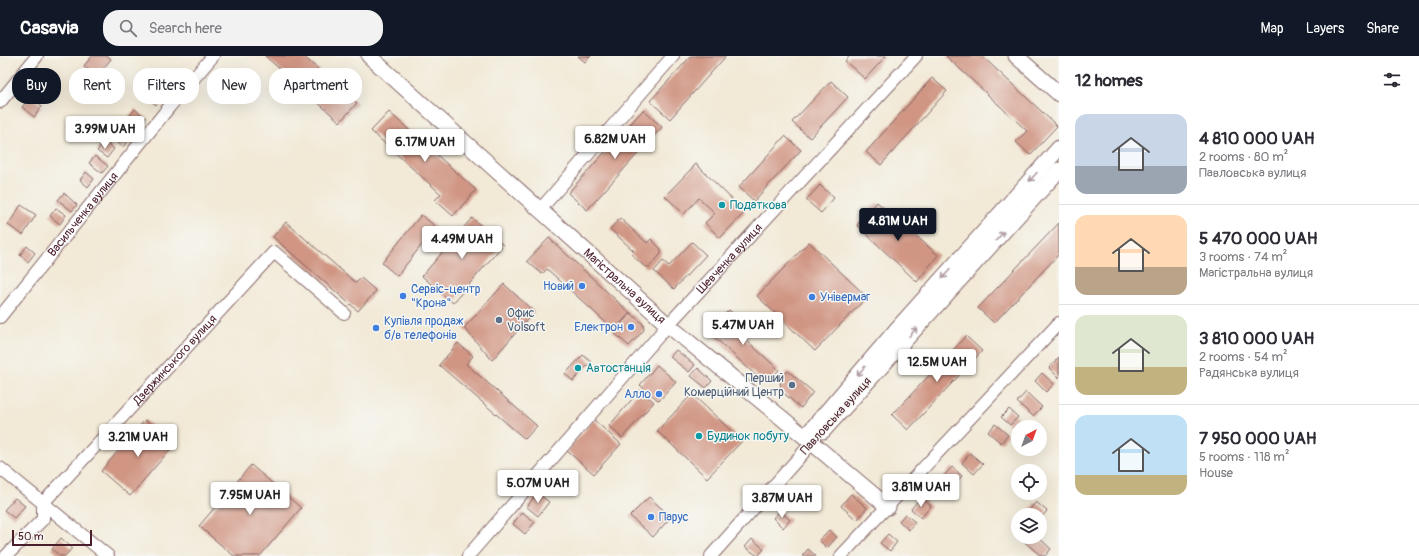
<!DOCTYPE html>
<html lang="en">
<head>
<meta charset="utf-8">
<style>
  :root { --surface:#fff; --page:#f2f2f3; --text:#2b2b33; --muted:#7c7c81; --line:#e1e1e2; --accent:#111827 }
  body { margin:0; font-family:Pangolin,sans-serif; background:var(--page); color:var(--text); height:100vh; display:flex; flex-direction:column; font-size:15px; white-space:nowrap }
  * { box-sizing:border-box; margin:0 }
  p { font-size:13px; color:var(--muted) }
  .icon { flex:none; width:22px; height:22px; fill:none; stroke:currentColor; stroke-width:2; stroke-linecap:round; stroke-linejoin:round }
  .map { position:relative; flex:1; overflow:hidden }
  .drawer { display:flex; flex-direction:column; background:var(--surface); width:360px }
  .drawer>* { flex:none }
  .guide { position:absolute; left:12px; top:12px; width:380px; height:36px; display:flex; gap:8px }
  .needle { width:26px; rotate:41deg }
  .controls { position:absolute; left:1011px; top:364px; display:grid; gap:8px }
  .controls a { display:grid; place-items:center; width:36px; height:36px; border-radius:50%; background:var(--surface); box-shadow:0 4px 16px #0002; font-size:20px }
  .scale { position:absolute; left:12px; bottom:10px; width:80px; box-sizing:border-box; padding-left:4px; border:2px solid #4a1f2b; border-top:0; font-size:11px; line-height:14px; white-space:nowrap; color:#4a1f2b; -webkit-text-stroke:3px #f6f6f2; paint-order:stroke }
  .price { position:absolute; translate:-50% -34px; padding:0 9px; border-radius:4px; background:#fff; color:#222; font-size:13px; line-height:26px; filter:drop-shadow(0 1px 2px #0008) }
  .price::after { content:''; position:absolute; left:50%; top:24px; width:12px; height:9px; margin-left:-6px; background:inherit; clip-path:polygon(0 0,100% 0,50% 100%) }
  .price.selected { background:var(--accent); color:#fff }
  ul { padding:0; list-style:none }
  li { display:flex; align-items:center; gap:12px; height:100px; padding:0 16px }
  li+li { border-top:1px solid var(--line) }
  li span { display:grid; place-items:center; flex:none; width:112px; height:80px; border-radius:12px; color:#555 }
  li>.icon { margin-inline-start:auto }
  span .icon { width:48px; height:48px; fill:#fffc; stroke-width:1 }
  li b { font-size:17px }
  h2 { display:flex; justify-content:space-between; align-items:center; height:48px; padding:0 16px; font-size:17px }
  .tag { padding:0 14px; border-radius:16px; background:var(--surface); box-shadow:0 4px 16px #0002; font-size:14px; line-height:36px }
  .tag.selected { background:var(--accent); color:#fff }
  header { display:flex; align-items:center; gap:24px; box-sizing:border-box; height:56px; padding:0 20px; background:var(--accent); color:#fff }
  header strong { font-size:19px }
  nav { display:flex; gap:22px; margin-inline-start:auto; font-size:14px }
  .search { width:280px; height:36px; background:var(--page); display:flex; align-items:center; gap:10px; box-sizing:border-box; padding:0 14px; border-radius:16px; color:var(--muted); font-size:15px }
  main { display:flex; flex:1; min-height:0 }
  .map>svg:first-child { display:block }
  .building { fill:#d09583 }
  .lines { fill:none; stroke-linecap:round; stroke-linejoin:round }
  .minor-casing { stroke:#856667; stroke-width:14 }
  .tertiary-casing { stroke:#856667; stroke-width:17 }
  .minor { stroke:#fff; stroke-width:12 }
  .tertiary { stroke:#fff; stroke-width:15 }
  .oneway { stroke:#ae9aa0 }
  .culture-dot { fill:#0f9aa8; stroke:#f6f6f2; stroke-width:1.5 }
  .shop-dot { fill:#3f7fe0; stroke:#f6f6f2; stroke-width:1.5 }
  .service-dot { fill:#5c6f8a; stroke:#f6f6f2; stroke-width:1.5 }
  .labels { text-anchor:middle; dominant-baseline:central; stroke-width:3; stroke-linejoin:round; paint-order:stroke }
  .culture-label { font-size:12px; fill:#0d838f; stroke:#f6f6f2; text-anchor:start }
  .street-label { font-size:12px; fill:#4a1f2b; stroke:#f6f6f2 }
  .shop-label { font-size:12px; fill:#366cbe; stroke:#f6f6f2; text-anchor:start }
  .service-label { font-size:12px; fill:#4e5e75; stroke:#f6f6f2; text-anchor:start }
</style>
</head>
<body>
<header>
<strong>Casavia</strong>
<div class="search"><svg class="icon" aria-label="search" viewBox="0 0 24 24"><circle cx="10" cy="10" r="6"/><path d="M15 15l6 6"/></svg>Search here</div>
<nav><a>Map</a><a>Layers</a><a>Share</a></nav>
</header>
<main>
<div class="map">
<svg width="1059" height="500" viewBox="0 0 1059 500">
  <rect width="100%" height="100%" fill="#f6f6f2"/>
  <filter id="ink" filterUnits="userSpaceOnUse"><feTurbulence type="fractalNoise" baseFrequency=".025" numOctaves="2"/><feDisplacementMap in="SourceGraphic" scale="8" xChannelSelector="R" yChannelSelector="G"/><feConvolveMatrix kernelMatrix="1 2 1 2 8 2 1 2 1" color-interpolation-filters="sRGB"/></filter>
  <filter id="wash" filterUnits="userSpaceOnUse"><feTurbulence type="fractalNoise" baseFrequency=".012" numOctaves="4" result="noise"/><feDisplacementMap in="SourceGraphic" scale="16" xChannelSelector="R" yChannelSelector="G"/><feGaussianBlur stdDeviation="0.9" result="paint"/><feColorMatrix in="noise" values="0 0 0 0 0 0 0 0 0 0 0 0 0 0 0 0 0 1.4 0 .05"/><feComposite in="paint" operator="in"/></filter>
  <g filter="url(#wash)">
    <rect width="100%" height="100%" fill="#f2e9d6"/>
    <g id="blocks">
      <!-- building -->
      <g class="building">
        <polygon points="92,0 107,0 111,3 97,20 84,10"/>
        <polygon points="265,0 303,0 357,47 340,66"/>
        <polygon points="578,0 591,0 585,6"/>
        <polygon points="691,0 726,0 670,63 650,45"/>
        <polygon points="850,0 886,0 865,23 845,5"/>
        <polygon points="946,0 982,0 1057,70 1030,99 1016,86 1027,75"/>
        <polygon points="932,22 947,35 881,109 866,96"/>
        <polygon points="831,25 848,41 810,82 792,66"/>
        <polygon points="152,32 162,41 156,49 145,40"/>
        <polygon points="31,40 42,50 34,61 22,51"/>
        <polygon points="135,53 146,62 138,72 127,63"/>
        <polygon points="643,54 662,71 587,154 568,137"/>
        <polygon points="389,56 476,134 453,160 435,144 441,138 371,75"/>
        <polygon points="120,75 130,82 123,91 114,84"/>
        <polygon points="785,80 801,94 754,145 739,131"/>
        <polygon points="104,85 114,93 107,102 97,95"/>
        <polygon points="95,100 108,110 102,117 89,107"/>
        <polygon points="696,108 745,156 720,182 705,167 715,157 699,142 684,158 665,140"/>
        <polygon points="86,116 94,123 88,131 80,124"/>
        <polygon points="820,129 834,142 821,157 806,144"/>
        <polygon points="64,137 77,149 72,155 58,144"/>
        <polygon points="877,146 938,199 917,226 857,169"/>
        <polygon points="21,149 36,159 23,179 8,169"/>
        <polygon points="56,152 66,159 60,168 50,160"/>
        <polygon points="421,159 436,171 397,220 382,207"/>
        <polygon points="472,162 503,189 453,247 422,220"/>
        <polygon points="620,162 647,187 651,183 661,193 661,198 649,211 645,211 631,198 634,195 610,173"/>
        <polygon points="286,166 356,227 361,222 376,235 358,255 273,181"/>
        <polygon points="1059,167 1059,198 994,267 978,252"/>
        <polygon points="549,182 630,257 614,274 547,213 542,218 527,205"/>
        <polygon points="692,186 706,199 674,233 654,215 663,205 669,210"/>
        <polygon points="809,186 867,241 815,295 757,240"/>
        <polygon points="27,190 35,197 28,206 20,199"/>
        <polygon points="504,228 534,256 492,304 464,272"/>
        <polygon points="729,254 751,274 744,282 779,314 769,325 761,324 712,279 712,272"/>
        <polygon points="631,257 643,268 644,274 629,290 613,276"/>
        <polygon points="966,280 982,295 908,374 892,359"/>
        <polygon points="458,287 473,300 466,308 537,370 525,383 439,309"/>
        <polygon points="676,294 695,309 689,316 670,301"/>
        <polygon points="583,299 591,306 573,325 565,318"/>
        <polygon points="1059,301 1059,322 1049,312"/>
        <polygon points="657,309 676,326 659,345 640,329"/>
        <polygon points="698,312 712,325 706,332 691,320"/>
        <polygon points="788,315 813,336 801,352 781,335 780,323"/>
        <polygon points="1042,317 1054,328 1046,336 1035,325"/>
        <polygon points="640,334 654,346 622,382 609,370"/>
        <polygon points="1026,336 1042,351 1033,360 1017,346"/>
        <polygon points="692,338 742,385 707,422 657,375"/>
        <polygon points="1009,353 1018,361 1010,369 1001,361"/>
        <polygon points="145,364 174,389 130,440 101,415"/>
        <polygon points="594,364 621,388 594,418 567,395"/>
        <polygon points="995,368 1008,379 1001,387 988,376"/>
        <polygon points="970,397 983,408 974,418 962,407"/>
        <polygon points="251,409 301,452 260,500 234,500 199,470"/>
        <polygon points="952,411 962,420 951,433 941,423"/>
        <polygon points="537,437 549,446 538,460 527,451"/>
        <polygon points="851,438 867,452 857,464 841,450"/>
        <polygon points="649,441 671,461 653,481 630,460"/>
        <polygon points="921,441 931,450 921,462 911,453"/>
        <polygon points="15,442 25,450 14,462 4,454"/>
        <polygon points="1036,446 1047,455 1040,463 1040,459 1026,458"/>
        <polygon points="780,455 790,464 783,472 773,462"/>
        <polygon points="522,456 535,466 525,478 513,468"/>
        <polygon points="905,458 915,466 909,474 899,465"/>
        <polygon points="829,474 837,481 827,492 819,484"/>
        <polygon points="888,478 897,486 890,495 880,487"/>
        <polygon points="1021,481 1038,481 1051,493 1045,500 1041,500 1020,482"/>
        <polygon points="61,482 72,492 65,500 60,500 52,493"/>
        <polygon points="752,483 764,493 758,500 745,491"/>
        <polygon points="808,493 816,500 802,500"/>
      </g>
    </g>
  </g>
  <g filter="url(#ink)">
    <use href="#blocks" fill-opacity="0" stroke="#856667" stroke-width="1"/>
    <g class="lines">
      <!-- minor casing -->
      <g class="minor-casing">
        <g id="minor">
          <polyline points="0,46 37,0"/>
          <polyline points="539,155 673,0"/>
          <path id="s1" d="M0 261 170 50 213 0"/>
          <polyline points="0,412 108,500"/>
          <path id="s2" d="M6 500 43 463V447L274 196 344 257"/>
          <path id="s3" d="M468 500 668 269 916 0"/>
          <polyline points="711,500 811,388"/>
          <polyline points="841,500 1059,267"/>
        </g>
      </g>
      <!-- tertiary casing -->
      <g class="tertiary-casing">
        <g id="tertiary">
          <path id="s4" d="M369 0 668 269 805 381 888 451"/>
          <polyline points="1016,0 1059,38"/>
          <polyline points="823,375 1059,114"/>
          <polyline points="805,381 896,274 1059,92"/>
        </g>
      </g>
      <!-- minor -->
      <use href="#minor" class="minor"/>
      <!-- tertiary -->
      <use href="#tertiary" class="tertiary"/>
    </g>
    <!-- one-way arrows -->
    <defs><path id="oneway-shaft" d="M-6 0H5M1.5-3L5.5 0L1.5 3" fill="none" stroke-width="1.6" stroke-linecap="round" stroke-linejoin="round"/></defs>
    <g class="oneway">
      <use href="#oneway-shaft" transform="translate(1033 121) rotate(132)"/>
      <use href="#oneway-shaft" transform="translate(1000 180) rotate(-48)"/>
      <use href="#oneway-shaft" transform="translate(946 218) rotate(132)"/>
      <use href="#oneway-shaft" transform="translate(913 276) rotate(-48)"/>
      <use href="#oneway-shaft" transform="translate(861 315) rotate(130)"/>
    </g>
  </g>
  <!-- markers -->
  <g class="culture-dot">
    <circle cx="722" cy="149" r="4"/>
    <circle cx="578" cy="312" r="4"/>
    <circle cx="699" cy="380" r="4"/>
  </g>
  <g class="shop-dot">
    <circle cx="582" cy="230" r="4"/>
    <circle cx="403" cy="240" r="4"/>
    <circle cx="812" cy="241" r="4"/>
    <circle cx="631" cy="271" r="4"/>
    <circle cx="376" cy="272" r="4"/>
    <circle cx="659" cy="338" r="4"/>
    <circle cx="651" cy="461" r="4"/>
  </g>
  <g class="service-dot">
    <circle cx="499" cy="264" r="4"/>
    <circle cx="792" cy="329" r="4"/>
  </g>
  <g class="labels">
    <!-- culture labels -->
    <g class="culture-label">
      <text x="730" y="149">Податкова</text>
      <text x="586" y="312">Автостанція</text>
      <text x="707" y="380">Будинок побуту</text>
    </g>
    <!-- street labels -->
    <g class="street-label">
      <text stroke="none"><textPath href="#s1" startOffset="132">Васильченка вулиця</textPath></text>
      <text stroke="none"><textPath href="#s3" startOffset="396">Шевченка вулиця</textPath></text>
      <text stroke="none"><textPath href="#s4" startOffset="344">Магістральна вулиця</textPath></text>
      <text stroke="none"><textPath href="#s2" startOffset="263">Дзержинського вулиця</textPath></text>
      <text transform="translate(836 360) rotate(-48)">Павловська вулиця</text>
    </g>
    <!-- shop labels -->
    <g class="shop-label">
      <text x="574" y="230" text-anchor="end">Новий</text>
      <text x="411" y="233">Сервіс-центр<tspan x="411" dy="14">"Крона"</tspan></text>
      <text x="820" y="241">Універмаг</text>
      <text x="384" y="265">Купівля продаж<tspan x="384" dy="14">б/в телефонів</tspan></text>
      <text x="623" y="271" text-anchor="end">Електрон</text>
      <text x="651" y="338" text-anchor="end">Алло</text>
      <text x="659" y="461">Парус</text>
    </g>
    <!-- service labels -->
    <g class="service-label">
      <text x="507" y="257">Офис<tspan x="507" dy="14">Volsoft</tspan></text>
      <text x="784" y="322" text-anchor="end">Перший<tspan x="784" dy="14">Комерційний Центр</tspan></text>
    </g>
  </g>
</svg>
<div class="controls">
<a><svg class="needle" viewBox="-14 -14 28 28"><path d="M0-13l5 13h-10z" fill="#e53935"/><path d="M0 13l5-13h-10z" fill="#7c7c81"/></svg></a>
<a><svg class="icon" aria-label="locate" viewBox="0 0 24 24"><circle cx="12" cy="12" r="6"/><path d="M12 2v4M12 18v4M2 12h4M18 12h4"/></svg></a>
<a><svg class="icon" aria-label="layers" viewBox="0 0 24 24"><path d="M12 4l9 5-9 5-9-5zM3 14l9 5 9-5"/></svg></a>
</div>
<div class="scale">50 m</div>
<b class="price" style="left:105px;top:94px">3.99M UAH</b>
<b class="price" style="left:615px;top:104px">6.82M UAH</b>
<b class="price" style="left:425px;top:107px">6.17M UAH</b>
<b class="price selected" style="left:898px;top:186px">4.81M UAH</b>
<b class="price" style="left:462px;top:204px">4.49M UAH</b>
<b class="price" style="left:743px;top:290px">5.47M UAH</b>
<b class="price" style="left:937px;top:327px">12.5M UAH</b>
<b class="price" style="left:138px;top:402px">3.21M UAH</b>
<b class="price" style="left:538px;top:448px">5.07M UAH</b>
<b class="price" style="left:921px;top:452px">3.81M UAH</b>
<b class="price" style="left:250px;top:460px">7.95M UAH</b>
<b class="price" style="left:782px;top:463px">3.87M UAH</b>
<div class="guide">
<a class="tag selected">Buy</a>
<a class="tag">Rent</a>
<a class="tag">Filters</a>
<a class="tag">New</a>
<a class="tag">Apartment</a>
</div>
</div>
<section class="drawer">
<h2>12 homes<svg class="icon" aria-label="filters" viewBox="0 0 24 24"><path d="M4 7h16M4 17h16"/><circle cx="9" cy="7" r="2"/><circle cx="15" cy="17" r="2"/></svg></h2>
<ul>
<li><span style="background:linear-gradient(#c9d6e8 65%,#9aa5b1 0)"><svg class="icon" aria-label="home" viewBox="0 0 24 24"><path d="M3 11l9-7 9 7M6 9v11h12V9"/></svg></span><div><b>4 810 000 UAH</b><p>2 rooms · 80 m²</p><p>Павловська вулиця</p></div></li>
<li><span style="background:linear-gradient(#ffd9b3 65%,#b9a48a 0)"><svg class="icon" aria-label="home" viewBox="0 0 24 24"><path d="M3 11l9-7 9 7M6 9v11h12V9"/></svg></span><div><b>5 470 000 UAH</b><p>3 rooms · 74 m²</p><p>Магістральна вулиця</p></div></li>
<li><span style="background:linear-gradient(#dfe7d0 65%,#c2b280 0)"><svg class="icon" aria-label="home" viewBox="0 0 24 24"><path d="M3 11l9-7 9 7M6 9v11h12V9"/></svg></span><div><b>3 810 000 UAH</b><p>2 rooms · 54 m²</p><p>Радянська вулиця</p></div></li>
<li><span style="background:linear-gradient(#bfe0f5 75%,#c2b280 0)"><svg class="icon" aria-label="home" viewBox="0 0 24 24"><path d="M3 11l9-7 9 7M6 9v11h12V9"/></svg></span><div><b>7 950 000 UAH</b><p>5 rooms · 118 m²</p><p>House</p></div></li>
</ul>
</section>
</main>
</body>
</html>
